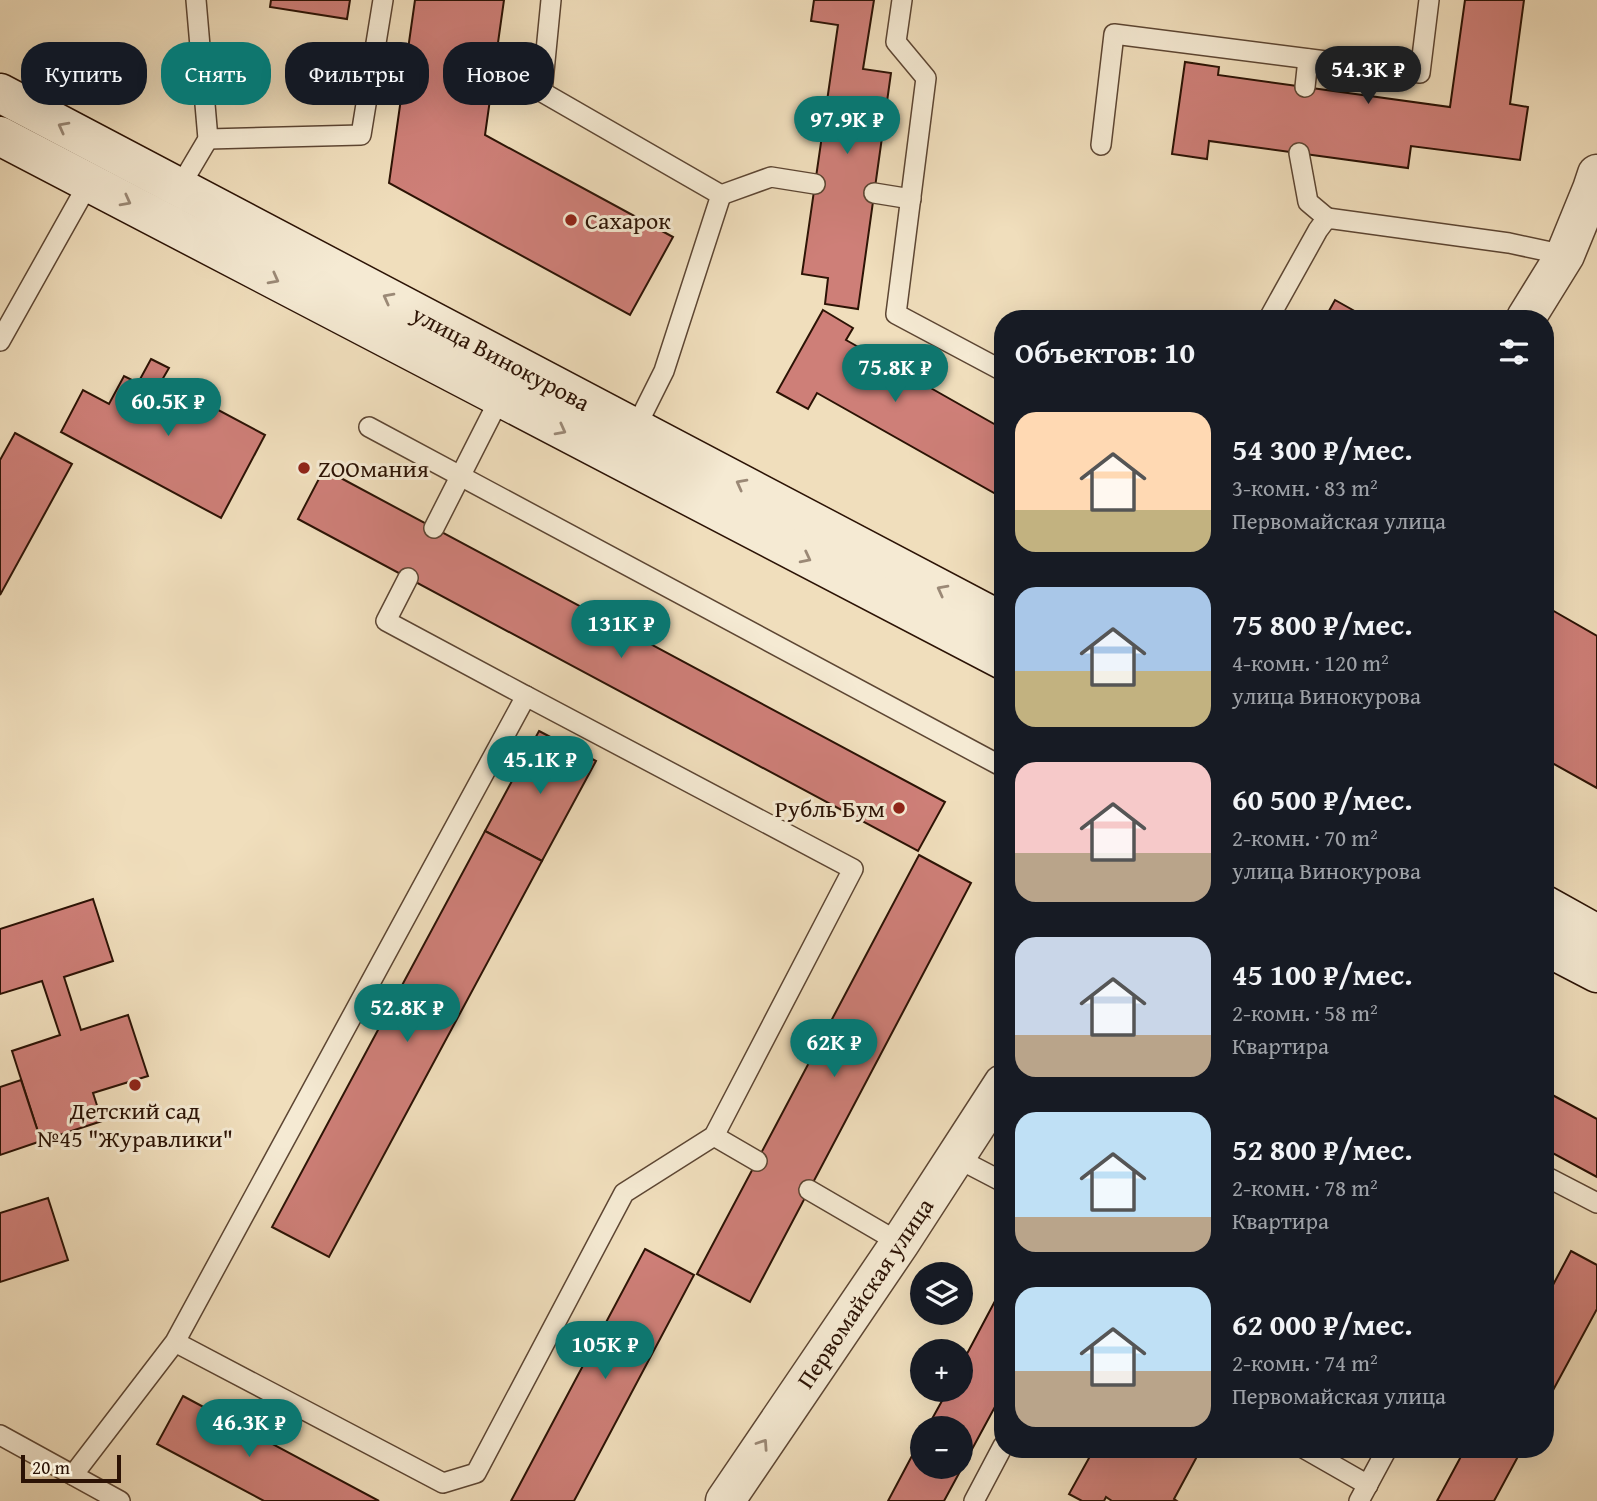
<!DOCTYPE html>
<html lang="ru">
<head>
<meta charset="utf-8">
<style>
  :root { --surface:#171b24; --page:#20242c; --text:#f1f3f6; --muted:#9ea1a6; --accent:#0f766e }
  body { margin:0; font-family:"Gentium Book Plus",serif; background:var(--page); color:var(--text); height:100vh; display:flex; flex-direction:column; font-size:26px; white-space:nowrap }
  * { box-sizing:border-box; margin:0 }
  p { font-size:23px; color:var(--muted) }
  .icon { flex:none; width:38px; height:38px; fill:none; stroke:currentColor; stroke-width:2; stroke-linecap:round; stroke-linejoin:round }
  .map { position:relative; flex:1; overflow:hidden }
  .panel { position:absolute; left:994px; top:310px; width:560px; height:1148px; display:flex; flex-direction:column; background:var(--surface); border-radius:28px; box-shadow:0 7px 28px #0002 }
  .panel>* { flex:none }
  .guide { position:absolute; left:21px; top:42px; width:665px; height:63px; display:flex; gap:14px }
  .tools { position:absolute; left:910px; top:1262px; display:grid; gap:14px }
  .tools a { display:grid; place-items:center; width:63px; height:63px; border-radius:50%; background:var(--surface); box-shadow:0 7px 28px #0002; font-size:35px }
  .scale { position:absolute; left:21px; bottom:18px; width:100px; box-sizing:border-box; padding-left:7px; border:4px solid #2c1305; border-top:0; font-size:19px; line-height:24px; white-space:nowrap; color:#2c1305; -webkit-text-stroke:5px #f5ead3; paint-order:stroke }
  .price { position:absolute; translate:-50% -60px; padding:0 16px; border-radius:24px; background:var(--accent); color:#fff; font-size:23px; line-height:46px; filter:drop-shadow(0 2px 4px #0008) }
  .price::after { content:''; position:absolute; left:50%; top:42px; width:21px; height:16px; margin-left:-10px; background:inherit; clip-path:polygon(0 0,100% 0,50% 100%) }
  .price.selected { background:#222; color:#fff }
  ul { padding:0; list-style:none }
  li { display:flex; align-items:center; gap:21px; height:175px; padding:0 21px }
  li span { display:grid; place-items:center; flex:none; width:196px; height:140px; border-radius:21px; color:#555 }
  li>.icon { margin-inline-start:auto }
  span .icon { width:84px; height:84px; fill:#fffc; stroke-width:1 }
  li b { font-size:30px }
  h2 { display:flex; justify-content:space-between; align-items:center; height:84px; padding:0 21px; font-size:30px }
  .chip { padding:0 24px; border-radius:28px; background:var(--surface); box-shadow:0 7px 28px #0002; font-size:24px; line-height:63px }
  .chip.selected { background:var(--accent); color:#fff }
  .map>svg:first-child { display:block }
  .building { fill:#ce7f78; stroke:#2c1305; stroke-width:2 }
  .lines { fill:none; stroke-linecap:round; stroke-linejoin:round }
  .service-casing { stroke:#5d4633; stroke-width:22 }
  .tertiary-casing { stroke:#5d4633; stroke-width:41 }
  .secondary-casing { stroke:#2c1305; stroke-width:41 }
  .service { stroke:#f5ead3; stroke-width:19 }
  .tertiary { stroke:#f5ead3; stroke-width:38 }
  .secondary { stroke:#f5ead3; stroke-width:38 }
  .oneway { stroke:#9b8976 }
  .poi-dot { fill:#8f2418; stroke:#f5ead3; stroke-width:2.5 }
  .labels { text-anchor:middle; dominant-baseline:central; stroke-width:6; stroke-linejoin:round; paint-order:stroke }
  .poi-label { font-size:24px; fill:#2c1305; stroke:#f5ead3; text-anchor:start }
  .street-label { font-size:24px; fill:#2c1305; stroke:#f5ead3 }
</style>
</head>
<body>
<div class="map">
<svg width="1597" height="1501" viewBox="0 0 1597 1501">
  <rect width="100%" height="100%" fill="#f0debc"/>
  <filter id="stains"><feTurbulence type="fractalNoise" baseFrequency=".00286" numOctaves="4"/><feColorMatrix values="0 0 0 0 .2 0 0 0 0 .09 0 0 0 0 .02 0 0 0 .5 -.17"/></filter>
  <radialGradient id="worn" r=".72"><stop offset=".6" stop-color="#630" stop-opacity="0"/><stop offset="1" stop-color="#630" stop-opacity=".3"/></radialGradient>
  <!-- building -->
  <g class="building">
    <polygon points="271,0 350,0 347,19 270,7"/>
    <polygon points="415,0 504,0 485,135 673,237 630,315 389,183"/>
    <polygon points="814,0 874,0 863,69 891,73 858,309 825,304 828,278 802,274 838,25 811,21"/>
    <polygon points="1465,0 1524,0 1510,104 1528,107 1520,160 1411,146 1408,168 1209,141 1207,159 1172,154 1185,62 1219,67 1218,75 1450,107"/>
    <polygon points="1335,300 1367,318 1325,318"/>
    <polygon points="823,310 853,328 846,340 1003,429 1003,498 817,393 808,409 777,392"/>
    <polygon points="151,359 169,368 162,380 265,435 221,518 61,432 83,390 109,404 124,376 138,383"/>
    <polygon points="15,433 72,464 0,595 0,460"/>
    <polygon points="324,469 945,802 918,851 298,519"/>
    <polygon points="1545,606 1597,636 1597,788 1545,759"/>
    <polygon points="539,731 596,761 542,861 485,831"/>
    <polygon points="485,831 542,861 329,1257 272,1227"/>
    <polygon points="919,855 971,883 750,1302 697,1274"/>
    <polygon points="93,899 113,961 64,977 81,1030 128,1015 148,1076 93,1093 102,1121 41,1141 12,1051 60,1035 42,981 0,994 0,929"/>
    <polygon points="21,1080 41,1141 0,1155 0,1087"/>
    <polygon points="1545,1091 1597,1119 1597,1177 1545,1149"/>
    <polygon points="48,1198 68,1260 0,1282 0,1213"/>
    <polygon points="645,1249 694,1275 574,1501 511,1501"/>
    <polygon points="1571,1251 1597,1265 1597,1309 1545,1405 1545,1300"/>
    <polygon points="1003,1286 1003,1392 944,1501 888,1501 922,1437 922,1466 961,1466 961,1428 927,1428 948,1390 961,1390 961,1365"/>
    <polygon points="183,1396 379,1501 264,1501 157,1444"/>
    <polygon points="1094,1449 1201,1449 1174,1499 1177,1501 1112,1501 1106,1497 1104,1501 1082,1501 1069,1494"/>
    <polygon points="1465,1449 1522,1449 1494,1501 1437,1501"/>
  </g>
  <g class="lines">
    <!-- service casing -->
    <g class="service-casing">
      <g id="service">
        <polyline points="551,0 542,92 721,195 664,371 635,429"/>
        <polyline points="902,0 896,42 926,78 896,314 1003,371"/>
        <polyline points="1305,87 1308,59"/>
        <polyline points="208,139 361,135 383,0"/>
        <polyline points="1101,145 1114,34 1420,73 1429,0"/>
        <polyline points="1299,153 1308,202 1327,218"/>
        <polyline points="179,188 208,139 196,0"/>
        <polyline points="874,193 911,199"/>
        <polyline points="721,195 771,177 815,184"/>
        <polyline points="1269,318 1318,230 1327,218 1509,243 1565,255"/>
        <polyline points="0,341 92,177"/>
        <polyline points="369,427 1003,767"/>
        <polyline points="434,528 500,398"/>
        <polyline points="408,578 386,621 526,696"/>
        <polyline points="714,1136 757,1161"/>
        <polyline points="955,1157 1003,1182"/>
        <polyline points="1545,1176 1597,1203"/>
        <polyline points="809,1190 900,1243"/>
        <polyline points="0,1435 120,1501"/>
        <polyline points="1305,1449 1368,1485"/>
        <polyline points="73,1475 175,1342 526,696 853,869 714,1136 624,1193 476,1473 443,1483 175,1342"/>
        <polyline points="974,1501 1003,1446"/>
        <polyline points="1359,1501 1387,1449"/>
      </g>
    </g>
    <!-- tertiary casing -->
    <g class="tertiary-casing">
      <g id="tertiary">
        <polyline points="1526,318 1565,255 1592,189 1597,174"/>
        <polyline points="725,1501 900,1243 1003,1084"/>
      </g>
    </g>
    <!-- secondary casing -->
    <g class="secondary-casing">
      <g id="secondary">
        <polyline points="0,93 1003,622"/>
        <polyline points="0,136 1003,660"/>
        <polyline points="1545,905 1597,934"/>
        <polyline points="1545,946 1597,973"/>
      </g>
    </g>
    <!-- service -->
    <use href="#service" class="service"/>
    <!-- tertiary -->
    <use href="#tertiary" class="tertiary"/>
    <!-- secondary -->
    <use href="#secondary" class="secondary"/>
  </g>
  <!-- one-way arrows -->
  <defs><path id="oneway-chevron" d="M-2-3.5L2.5 0L-2 3.5" fill="none" stroke-width="1.6" stroke-linecap="round" stroke-linejoin="round" transform="scale(1.75)"/></defs>
  <g class="oneway">
    <use href="#oneway-chevron" transform="translate(63 127) rotate(-152)"/>
    <use href="#oneway-chevron" transform="translate(126 201) rotate(28)"/>
    <use href="#oneway-chevron" transform="translate(274 279) rotate(28)"/>
    <use href="#oneway-chevron" transform="translate(388 298) rotate(-152)"/>
    <use href="#oneway-chevron" transform="translate(561 430) rotate(28)"/>
    <use href="#oneway-chevron" transform="translate(741 484) rotate(-152)"/>
    <use href="#oneway-chevron" transform="translate(806 558) rotate(27)"/>
    <use href="#oneway-chevron" transform="translate(942 590) rotate(-152)"/>
    <use href="#oneway-chevron" transform="translate(763 1444) rotate(-56)"/>
  </g>
  <!-- markers -->
  <g class="poi-dot">
    <circle cx="571" cy="220" r="7"/>
    <circle cx="304" cy="468" r="7"/>
    <circle cx="899" cy="808" r="7"/>
    <circle cx="135" cy="1085" r="7"/>
  </g>
  <g class="labels">
    <!-- poi labels -->
    <g class="poi-label">
      <text x="585" y="220">Сахарок</text>
      <text x="318" y="468">ZOOмания</text>
      <text x="885" y="808" text-anchor="end">Рубль Бум</text>
      <text x="135" y="1110" text-anchor="middle">Детский сад<tspan x="135" dy="28">№45 "Журавлики"</tspan></text>
    </g>
    <!-- street labels -->
    <g class="street-label">
      <text transform="translate(501 358) rotate(28)">улица Винокурова</text>
      <text transform="translate(865 1293) rotate(-56)">Первомайская улица</text>
    </g>
  </g>
  <rect width="100%" height="100%" filter="url(#stains)"/>
  <rect width="100%" height="100%" fill="url(#worn)"/>
</svg>
<div class="tools">
<a><svg class="icon" aria-label="layers" viewBox="0 0 24 24"><path d="M12 4l9 5-9 5-9-5zM3 14l9 5 9-5"/></svg></a>
<a>+</a>
<a>−</a>
</div>
<div class="scale">20 m</div>
<b class="price selected" style="left:1368px;top:106px">54.3K ₽</b>
<b class="price" style="left:847px;top:156px">97.9K ₽</b>
<b class="price" style="left:895px;top:404px">75.8K ₽</b>
<b class="price" style="left:168px;top:438px">60.5K ₽</b>
<b class="price" style="left:621px;top:660px">131K ₽</b>
<b class="price" style="left:540px;top:796px">45.1K ₽</b>
<b class="price" style="left:407px;top:1044px">52.8K ₽</b>
<b class="price" style="left:834px;top:1079px">62K ₽</b>
<b class="price" style="left:605px;top:1381px">105K ₽</b>
<b class="price" style="left:249px;top:1459px">46.3K ₽</b>
<div class="guide">
<a class="chip">Купить</a>
<a class="chip selected">Снять</a>
<a class="chip">Фильтры</a>
<a class="chip">Новое</a>
</div>
<section class="panel">
<h2>Объектов: 10<svg class="icon" aria-label="filters" viewBox="0 0 24 24"><path d="M4 7h16M4 17h16"/><circle cx="9" cy="7" r="2"/><circle cx="15" cy="17" r="2"/></svg></h2>
<ul>
<li><span style="background:linear-gradient(#ffd9b3 70%,#c2b280 0)"><svg class="icon" aria-label="home" viewBox="0 0 24 24"><path d="M3 11l9-7 9 7M6 9v11h12V9"/></svg></span><div><b>54 300 ₽/мес.</b><p>3-комн. · 83 m²</p><p>Первомайская улица</p></div></li>
<li><span style="background:linear-gradient(#a9c7e8 60%,#c2b280 0)"><svg class="icon" aria-label="home" viewBox="0 0 24 24"><path d="M3 11l9-7 9 7M6 9v11h12V9"/></svg></span><div><b>75 800 ₽/мес.</b><p>4-комн. · 120 m²</p><p>улица Винокурова</p></div></li>
<li><span style="background:linear-gradient(#f6c9c9 65%,#b9a48a 0)"><svg class="icon" aria-label="home" viewBox="0 0 24 24"><path d="M3 11l9-7 9 7M6 9v11h12V9"/></svg></span><div><b>60 500 ₽/мес.</b><p>2-комн. · 70 m²</p><p>улица Винокурова</p></div></li>
<li><span style="background:linear-gradient(#c9d6e8 70%,#b9a48a 0)"><svg class="icon" aria-label="home" viewBox="0 0 24 24"><path d="M3 11l9-7 9 7M6 9v11h12V9"/></svg></span><div><b>45 100 ₽/мес.</b><p>2-комн. · 58 m²</p><p>Квартира</p></div></li>
<li><span style="background:linear-gradient(#bfe0f5 75%,#b9a48a 0)"><svg class="icon" aria-label="home" viewBox="0 0 24 24"><path d="M3 11l9-7 9 7M6 9v11h12V9"/></svg></span><div><b>52 800 ₽/мес.</b><p>2-комн. · 78 m²</p><p>Квартира</p></div></li>
<li><span style="background:linear-gradient(#bfe0f5 60%,#b9a48a 0)"><svg class="icon" aria-label="home" viewBox="0 0 24 24"><path d="M3 11l9-7 9 7M6 9v11h12V9"/></svg></span><div><b>62 000 ₽/мес.</b><p>2-комн. · 74 m²</p><p>Первомайская улица</p></div></li>
</ul>
</section>
</div>
</body>
</html>
